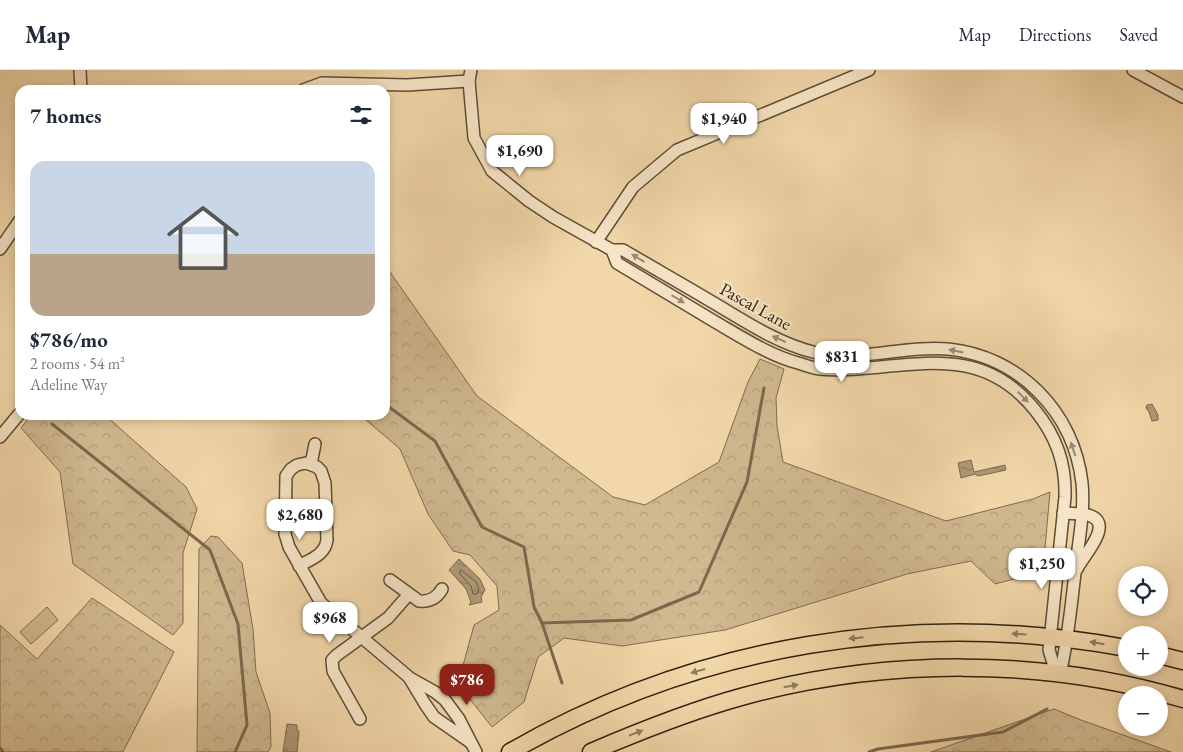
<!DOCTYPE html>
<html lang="en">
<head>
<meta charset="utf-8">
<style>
  :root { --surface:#fff; --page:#f6f6f7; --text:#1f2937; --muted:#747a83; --line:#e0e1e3; --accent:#8f2418 }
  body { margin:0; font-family:"EB Garamond",serif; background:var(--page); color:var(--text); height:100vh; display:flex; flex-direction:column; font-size:19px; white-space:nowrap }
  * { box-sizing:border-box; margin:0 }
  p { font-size:16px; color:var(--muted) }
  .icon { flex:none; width:28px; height:28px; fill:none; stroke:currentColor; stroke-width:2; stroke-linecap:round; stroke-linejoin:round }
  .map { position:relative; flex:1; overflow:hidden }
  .drawer { position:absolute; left:15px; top:15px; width:375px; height:335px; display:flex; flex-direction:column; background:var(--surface); border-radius:15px; box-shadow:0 2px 8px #0003 }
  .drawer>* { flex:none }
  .tools { position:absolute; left:1118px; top:496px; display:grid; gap:10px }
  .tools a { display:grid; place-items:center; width:50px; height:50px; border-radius:50%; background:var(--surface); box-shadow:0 2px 8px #0003; font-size:25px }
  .price { position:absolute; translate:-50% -42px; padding:0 11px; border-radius:10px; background:#fff; color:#222; font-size:16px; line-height:32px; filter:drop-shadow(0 1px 2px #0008) }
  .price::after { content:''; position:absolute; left:50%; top:30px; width:15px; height:11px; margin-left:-8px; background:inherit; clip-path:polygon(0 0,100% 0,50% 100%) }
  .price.selected { background:var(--accent); color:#fff }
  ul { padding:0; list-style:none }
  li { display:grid; align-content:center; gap:10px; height:265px; padding:0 15px }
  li+li { border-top:1px solid var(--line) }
  li span { display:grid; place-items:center; height:155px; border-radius:15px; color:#555 }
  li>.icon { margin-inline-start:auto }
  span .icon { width:90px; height:90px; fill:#fffc; stroke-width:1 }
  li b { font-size:21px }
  h2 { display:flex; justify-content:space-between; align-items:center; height:60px; padding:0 15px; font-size:21px }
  header { display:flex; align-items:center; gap:30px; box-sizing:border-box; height:70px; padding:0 25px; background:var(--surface); border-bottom:1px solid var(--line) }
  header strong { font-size:24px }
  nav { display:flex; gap:28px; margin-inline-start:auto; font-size:18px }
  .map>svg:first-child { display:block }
  .grass { fill:#d0b88f; stroke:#7e6c50 }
  .forest { fill:url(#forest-crowns); stroke:#7e6c50 }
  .water { fill:url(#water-ripples); stroke:#7a694e }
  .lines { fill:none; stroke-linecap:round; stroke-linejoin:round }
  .shore { stroke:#6c5d44; stroke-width:1 }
  .stream { stroke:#7a694e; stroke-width:3 }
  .minor-casing { stroke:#5d4e38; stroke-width:14 }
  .highway-casing { stroke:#2b2112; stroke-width:19 }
  .minor { stroke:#f7e5c7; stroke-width:11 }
  .highway { stroke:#f2d7a9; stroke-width:16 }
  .oneway { fill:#9b8d76 }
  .oneway2 { fill:#8e7c5e }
  .labels { text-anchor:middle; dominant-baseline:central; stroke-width:4.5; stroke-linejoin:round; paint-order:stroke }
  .street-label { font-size:18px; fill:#2b2112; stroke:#f7e5c7 }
</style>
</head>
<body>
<header>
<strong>Map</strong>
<nav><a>Map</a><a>Directions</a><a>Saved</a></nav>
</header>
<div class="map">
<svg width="1183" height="682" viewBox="0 0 1183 682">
  <defs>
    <pattern id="forest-crowns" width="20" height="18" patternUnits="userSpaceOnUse" patternTransform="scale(1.25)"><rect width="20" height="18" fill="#d0b88f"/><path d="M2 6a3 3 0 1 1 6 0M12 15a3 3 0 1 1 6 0" fill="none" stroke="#b39e7a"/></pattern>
    <pattern id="water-ripples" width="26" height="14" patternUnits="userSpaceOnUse" patternTransform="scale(1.25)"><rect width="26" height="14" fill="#ae9976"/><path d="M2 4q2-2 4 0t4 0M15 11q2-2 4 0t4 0" fill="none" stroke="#8e7c5f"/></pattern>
  </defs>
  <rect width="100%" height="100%" fill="#f2d7a9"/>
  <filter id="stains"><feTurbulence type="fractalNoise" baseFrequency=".004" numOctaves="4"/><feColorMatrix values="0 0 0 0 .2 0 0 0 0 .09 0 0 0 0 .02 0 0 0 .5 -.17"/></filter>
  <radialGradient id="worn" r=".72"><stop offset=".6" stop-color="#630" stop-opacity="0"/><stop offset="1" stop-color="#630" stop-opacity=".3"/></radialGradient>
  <!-- grass -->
  <polygon class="grass" points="47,537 58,550 31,574 20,562"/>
  <!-- forest -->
  <g class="forest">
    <polygon points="385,195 477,326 613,427 645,435 719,392 748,312 760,289 784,299 776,328 777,356 783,392 946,451 1033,429 1050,422 1045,478 1033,483 1030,505 995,514 971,491 907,504 725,560 622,576 564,568 538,587 524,632 492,657 458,614 474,555 499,540 497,516 470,485 453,481 428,444 400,379 365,349 363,345 385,345"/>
    <polygon points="31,345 105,345 186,417 197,439 183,483 183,553 173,565 73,494 60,402 21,358"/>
    <polygon points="211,466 218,467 242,493 253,559 256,602 270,643 271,677 268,682 197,682 199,479"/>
    <polygon points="92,528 174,582 123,682 0,682 0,555 37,589"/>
    <polygon points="1054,639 1081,650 1171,682 931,682"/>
  </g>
  <!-- water -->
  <g class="water">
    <polygon points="1152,334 1158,345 1158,350 1152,351 1149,342 1146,338 1147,335"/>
    <polygon points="971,390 974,402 1005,395 1006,400 978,406 975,404 961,408 958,393"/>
    <polygon points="459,489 480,509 485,520 481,527 482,532 469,535 471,532 466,519 449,500"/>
    <polygon points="287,654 297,655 297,660 299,661 297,682 283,682"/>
  </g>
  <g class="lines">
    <!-- shore -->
    <polygon class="shore" points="461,500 476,512 479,519 477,524 473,524 471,516 460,504"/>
    <!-- stream -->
    <g class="stream">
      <polyline points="385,334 435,371 482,457 524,477 534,537 542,553 562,613"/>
      <polyline points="52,354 210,480 238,554 247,655 235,682"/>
      <polyline points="542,553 631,550 699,522 747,412 764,318"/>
      <polyline points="0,678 3,682"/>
      <polyline points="869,682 878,679 1003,662 1047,639"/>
    </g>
    <!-- minor casing -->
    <g class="minor-casing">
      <g id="minor">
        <polyline points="80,0 81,20"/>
        <path d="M471 0 469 11 474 68 492 101 529 131 553 147 612 180H623C657 200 691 219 724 239 752 256 781 274 813 282 857 293 904 275 948 279 1019 286 1074 342 1082 413 1085 442 1078 474 1075 503 1071 537 1068 571 1060 604"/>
        <polyline points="1133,0 1183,27"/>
        <polyline points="303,20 322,13 407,15 469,11"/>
        <polyline points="596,172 633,117 677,80 869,0"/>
        <polyline points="0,179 20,150"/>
        <path d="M612 180 617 193C650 213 684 233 717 253 743 268 769 285 798 293 805 295 812 298 820 299 836 301 853 299 869 298 934 292 988 282 1035 340 1056 366 1066 393 1065 427L1049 580 1053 593 1060 604"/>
        <polyline points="0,367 20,343"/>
        <polyline points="311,394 315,374"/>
        <path d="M1063 443C1072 444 1083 443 1091 446 1114 455 1082 487 1077 499"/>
        <path d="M299 496C311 489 325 485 327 470L325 413 321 401 317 397 306 393 297 395 291 399 286 406 285 464 289 477 321 533 410 608 435 622 445 630 459 649 476 682"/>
        <path d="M390 510 419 531C430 532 437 528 442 519"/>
        <polyline points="410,609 425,634 434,647 470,672"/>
        <polyline points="360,649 333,601 332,590 337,585 388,548 409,524"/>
      </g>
    </g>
    <!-- highway casing -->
    <g class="highway-casing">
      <g id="highway">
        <polyline points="1159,585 1183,591"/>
        <path d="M510 682C698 574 914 539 1126 578"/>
        <path d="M591 682C640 661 690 641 741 627 883 588 1042 587 1183 629"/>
      </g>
    </g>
    <!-- minor -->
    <use href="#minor" class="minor"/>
    <!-- highway -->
    <use href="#highway" class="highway"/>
  </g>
  <!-- one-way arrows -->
  <defs><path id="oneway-solid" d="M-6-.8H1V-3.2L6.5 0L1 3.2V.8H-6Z" transform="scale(1.25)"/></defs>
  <g class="oneway">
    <use href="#oneway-solid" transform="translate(638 188) rotate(-149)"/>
    <use href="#oneway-solid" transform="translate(678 229) rotate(31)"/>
    <use href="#oneway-solid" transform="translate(779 269) rotate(-156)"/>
    <use href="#oneway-solid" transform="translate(956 281) rotate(-169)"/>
    <use href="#oneway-solid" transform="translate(1023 327) rotate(45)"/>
    <use href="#oneway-solid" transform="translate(1073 379) rotate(-109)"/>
  </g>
  <g class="oneway2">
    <use href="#oneway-solid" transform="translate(1019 564) rotate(-176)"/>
    <use href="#oneway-solid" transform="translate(856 568) rotate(174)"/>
    <use href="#oneway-solid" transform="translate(1097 573) rotate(-170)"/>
    <use href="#oneway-solid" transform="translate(698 601) rotate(164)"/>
    <use href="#oneway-solid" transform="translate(791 616) rotate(-10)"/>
    <use href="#oneway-solid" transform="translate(636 663) rotate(-21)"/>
  </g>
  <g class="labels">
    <!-- street labels -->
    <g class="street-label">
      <text transform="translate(756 236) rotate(29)">Pascal Lane</text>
    </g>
  </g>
  <rect width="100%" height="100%" filter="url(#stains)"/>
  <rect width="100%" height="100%" fill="url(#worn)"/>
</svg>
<div class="tools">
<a><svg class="icon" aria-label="locate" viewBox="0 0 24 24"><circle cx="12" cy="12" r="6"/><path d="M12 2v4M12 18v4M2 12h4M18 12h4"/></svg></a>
<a>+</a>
<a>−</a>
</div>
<b class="price" style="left:724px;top:75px">$1,940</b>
<b class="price" style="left:520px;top:107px">$1,690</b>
<b class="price" style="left:842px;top:313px">$831</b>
<b class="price" style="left:300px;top:471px">$2,680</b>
<b class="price" style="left:1042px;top:520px">$1,250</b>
<b class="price" style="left:330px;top:574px">$968</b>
<b class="price selected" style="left:467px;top:636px">$786</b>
<section class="drawer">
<h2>7 homes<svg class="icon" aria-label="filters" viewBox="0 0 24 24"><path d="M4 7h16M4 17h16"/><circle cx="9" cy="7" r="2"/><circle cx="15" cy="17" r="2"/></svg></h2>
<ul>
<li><span style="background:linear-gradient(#c9d6e8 60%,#b9a48a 0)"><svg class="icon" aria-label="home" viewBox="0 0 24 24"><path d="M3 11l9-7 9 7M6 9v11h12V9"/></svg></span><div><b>$786/mo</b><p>2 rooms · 54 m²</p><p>Adeline Way</p></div></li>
</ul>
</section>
</div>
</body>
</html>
